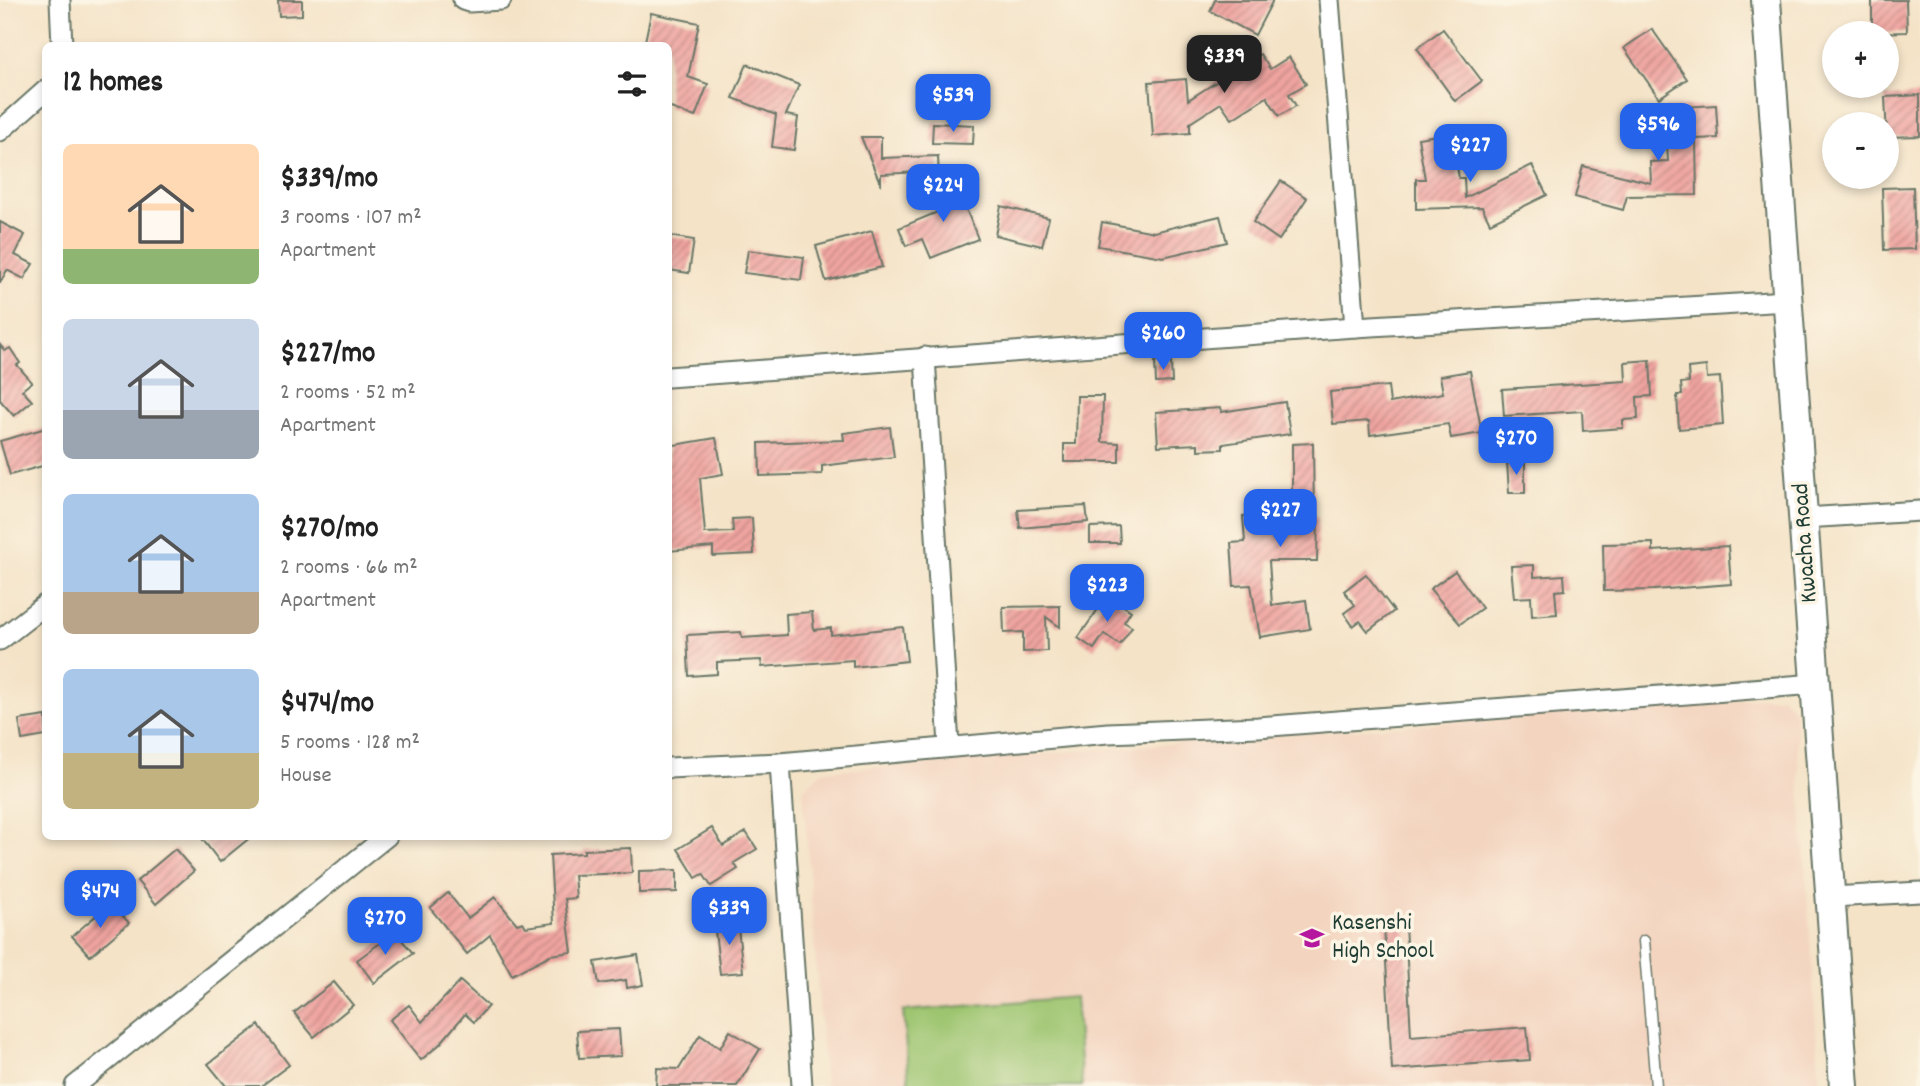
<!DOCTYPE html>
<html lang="en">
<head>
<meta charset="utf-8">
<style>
  :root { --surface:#fff; --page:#f6f6f6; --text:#222; --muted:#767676; --accent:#2563eb }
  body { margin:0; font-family:Dekko,sans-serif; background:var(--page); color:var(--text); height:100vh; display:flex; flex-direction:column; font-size:26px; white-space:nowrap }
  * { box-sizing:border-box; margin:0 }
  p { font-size:23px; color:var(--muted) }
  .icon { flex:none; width:38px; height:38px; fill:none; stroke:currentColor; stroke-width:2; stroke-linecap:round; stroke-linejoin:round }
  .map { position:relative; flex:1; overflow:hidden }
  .side { position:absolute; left:42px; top:42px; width:630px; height:798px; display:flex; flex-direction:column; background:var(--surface); border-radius:10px; box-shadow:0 4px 10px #0003 }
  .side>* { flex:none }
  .controls { position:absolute; left:1822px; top:21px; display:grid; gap:14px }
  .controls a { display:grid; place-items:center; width:77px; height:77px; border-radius:50%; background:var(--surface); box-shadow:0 4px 10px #0003; font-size:35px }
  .price { position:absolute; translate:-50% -60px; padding:0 16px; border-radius:14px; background:var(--accent); color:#fff; font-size:23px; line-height:46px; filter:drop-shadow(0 2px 4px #0008) }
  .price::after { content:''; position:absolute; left:50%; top:42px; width:21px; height:16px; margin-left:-10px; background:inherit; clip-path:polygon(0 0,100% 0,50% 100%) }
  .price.on { background:#222; color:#fff }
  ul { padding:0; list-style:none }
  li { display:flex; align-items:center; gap:21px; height:175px; padding:0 21px }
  li span { display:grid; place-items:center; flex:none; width:196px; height:140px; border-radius:10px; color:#555 }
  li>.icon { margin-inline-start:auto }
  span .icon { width:84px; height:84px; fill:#fffc; stroke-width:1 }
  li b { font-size:30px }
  h2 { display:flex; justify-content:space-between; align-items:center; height:84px; padding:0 21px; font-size:30px }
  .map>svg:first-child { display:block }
  .built { fill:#f3d4bf }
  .pitch { fill:#9dc570; stroke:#5e8152; stroke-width:2 }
  .building { fill:url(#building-hatch) }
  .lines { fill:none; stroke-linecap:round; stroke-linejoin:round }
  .lane-casing { stroke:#6a7767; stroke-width:13 }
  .street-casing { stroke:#6a7767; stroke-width:23 }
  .secondary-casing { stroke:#6a7767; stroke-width:32 }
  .lane { stroke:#fff; stroke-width:10 }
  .street { stroke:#fff; stroke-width:19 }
  .secondary { stroke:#fff; stroke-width:28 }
  .labels { text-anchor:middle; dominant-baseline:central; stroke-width:7; stroke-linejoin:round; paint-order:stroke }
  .street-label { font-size:24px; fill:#1f3d34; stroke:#fcf5e5 }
  .poi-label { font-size:24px; fill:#1f3d34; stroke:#fcf5e5; text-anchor:start }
</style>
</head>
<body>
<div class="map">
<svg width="1920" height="1086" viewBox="0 0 1920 1086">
  <defs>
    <pattern id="building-hatch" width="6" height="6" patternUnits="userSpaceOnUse" patternTransform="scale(1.75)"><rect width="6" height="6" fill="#f0a4a0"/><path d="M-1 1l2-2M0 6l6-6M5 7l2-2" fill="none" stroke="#c28783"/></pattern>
  </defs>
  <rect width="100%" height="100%" fill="#fcf5e5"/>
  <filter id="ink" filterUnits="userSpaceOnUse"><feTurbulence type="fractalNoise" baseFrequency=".0143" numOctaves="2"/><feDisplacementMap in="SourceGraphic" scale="14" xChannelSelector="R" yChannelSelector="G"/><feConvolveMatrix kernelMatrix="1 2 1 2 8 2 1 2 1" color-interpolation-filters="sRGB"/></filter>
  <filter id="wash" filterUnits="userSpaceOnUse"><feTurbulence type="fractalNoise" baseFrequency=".00686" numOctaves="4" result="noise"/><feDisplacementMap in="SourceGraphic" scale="28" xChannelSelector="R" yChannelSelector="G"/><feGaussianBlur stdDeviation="1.57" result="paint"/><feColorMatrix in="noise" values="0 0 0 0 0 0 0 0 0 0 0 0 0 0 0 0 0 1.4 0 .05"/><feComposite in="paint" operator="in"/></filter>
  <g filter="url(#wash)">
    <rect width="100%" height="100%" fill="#f4e3c7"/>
    <!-- built -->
    <polygon class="built" points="1782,696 1795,711 1820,1086 825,1086 803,790 822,771"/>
    <!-- pitch -->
    <polygon class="pitch" points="1075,997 1082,1086 909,1086 903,1011"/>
    <g id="blocks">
      <!-- building -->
      <g class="building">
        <polygon points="278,0 302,0 302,15 279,16"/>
        <polygon points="1215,0 1273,0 1255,35 1210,11"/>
        <polygon points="1872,0 1906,0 1907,32 1872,33"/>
        <polygon points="651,13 699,23 688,77 708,84 695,117 668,107 668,46 644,46"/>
        <polygon points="1443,29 1482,81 1455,101 1417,48"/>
        <polygon points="1652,29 1687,79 1659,98 1624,48"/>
        <polygon points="1260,54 1270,69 1289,57 1306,84 1289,94 1296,106 1279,116 1267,97 1232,119 1221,103 1190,123 1190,133 1153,136 1149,82 1186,79 1188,100"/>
        <polygon points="747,64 799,85 786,115 798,117 794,150 772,147 776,115 733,98"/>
        <polygon points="1920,95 1920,136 1887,137 1885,97"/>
        <polygon points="1716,105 1718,138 1696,139 1697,195 1627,196 1623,210 1575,197 1583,166 1651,183 1650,162 1668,161 1665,108"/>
        <polygon points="933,123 974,125 973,144 932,143"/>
        <polygon points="1451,133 1459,178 1464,178 1465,198 1532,165 1547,195 1490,223 1482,207 1416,209 1416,179 1425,179 1418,138"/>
        <polygon points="861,137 881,137 881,158 938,156 939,179 922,179 922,172 881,174 881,185"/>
        <polygon points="952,174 978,239 931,258 923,239 906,246 899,228 950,207 939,179"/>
        <polygon points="1281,181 1307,198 1279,240 1253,222"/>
        <polygon points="1913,187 1915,249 1884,250 1882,188"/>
        <polygon points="1001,206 1049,218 1042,246 995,235"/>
        <polygon points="1220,216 1227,242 1163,257 1098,246 1102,222 1154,232"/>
        <polygon points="0,222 25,235 15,255 33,264 24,279 7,270 0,283"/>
        <polygon points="872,231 882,267 826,281 816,246"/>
        <polygon points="668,236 694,240 689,273 668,270"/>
        <polygon points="748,250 804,257 801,280 744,273"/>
        <polygon points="0,345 5,351 10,348 20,363 17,365 32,382 22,390 32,401 14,416 0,400"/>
        <polygon points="1650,360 1652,396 1637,397 1638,419 1623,420 1623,428 1583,431 1582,411 1504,416 1502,389 1626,381 1625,362"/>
        <polygon points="1155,362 1171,362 1172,382 1156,383"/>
        <polygon points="1706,366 1707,378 1720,377 1723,425 1679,429 1677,395 1682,395 1681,383 1689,382 1688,368"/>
        <polygon points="1470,371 1482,433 1451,438 1448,424 1370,435 1369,421 1333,424 1330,392 1388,386 1390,403 1443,393 1440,376"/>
        <polygon points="1077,396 1103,396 1102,442 1119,443 1119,462 1064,462 1064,444 1076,444"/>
        <polygon points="1285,402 1290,434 1223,444 1223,449 1198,450 1198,444 1158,446 1156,412 1221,408 1221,412"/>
        <polygon points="890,427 894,457 822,466 822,474 760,476 759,443 844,440 843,433"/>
        <polygon points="46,428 46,465 10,475 0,441"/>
        <polygon points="716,438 723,474 700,478 705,533 733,532 732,519 752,518 754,554 713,556 713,547 668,551 668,446"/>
        <polygon points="1313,443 1314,516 1318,516 1317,561 1269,561 1272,605 1306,600 1310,629 1260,637 1251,585 1234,586 1231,543 1245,542 1243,516 1292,512 1292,444"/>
        <polygon points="1507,462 1525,462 1525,493 1509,493"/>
        <polygon points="1086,506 1088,522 1020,528 1018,510"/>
        <polygon points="1119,526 1120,543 1090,543 1090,527"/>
        <polygon points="1653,543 1653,551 1728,546 1731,584 1654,590 1604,591 1603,544"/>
        <polygon points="1534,565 1534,577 1564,575 1565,590 1555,591 1557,614 1532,616 1531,597 1514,598 1511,566"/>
        <polygon points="1455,571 1482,608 1460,624 1430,589"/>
        <polygon points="1366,574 1394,611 1368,631 1360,621 1353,626 1344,613 1355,605 1344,591"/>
        <polygon points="1108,595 1131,611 1124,622 1132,627 1120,645 1104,634 1094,649 1078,638"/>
        <polygon points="1060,606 1060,627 1046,617 1047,651 1023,652 1023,632 1004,633 1003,607"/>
        <polygon points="812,612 814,630 831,628 831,635 903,627 907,661 853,667 853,660 762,667 761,660 717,662 717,674 689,676 687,635 741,632 742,638 787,635 786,614"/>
        <polygon points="46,716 46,736 22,740 19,720"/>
        <polygon points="712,828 723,846 746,832 757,849 734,863 738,869 711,886 703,874 696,878 678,849"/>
        <polygon points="200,836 252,836 220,862"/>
        <polygon points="631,848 632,873 574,875 576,898 565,899 572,952 550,955 512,975 490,935 467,954 430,908 448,893 468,918 495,897 517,924 523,922 526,927 554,923 550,855 584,853 584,850"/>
        <polygon points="175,849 194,871 156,904 137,881"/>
        <polygon points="677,870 677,892 639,893 639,871"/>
        <polygon points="111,903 129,923 90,956 72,936"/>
        <polygon points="737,919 743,972 720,974 714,922"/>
        <polygon points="1405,924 1411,1036 1527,1027 1530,1060 1392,1070 1384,926"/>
        <polygon points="395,932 413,953 374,983 357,960"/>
        <polygon points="638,955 643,985 627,988 626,980 599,984 595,962"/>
        <polygon points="460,981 488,1006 474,1022 465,1014 440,1044 421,1060 390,1020 409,1005 422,1022"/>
        <polygon points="334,982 353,1005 314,1037 294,1013"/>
        <polygon points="259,1025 289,1065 261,1086 226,1086 208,1064"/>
        <polygon points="619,1029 621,1056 579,1058 577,1031"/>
        <polygon points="730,1031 760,1049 737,1086 656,1086 657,1068 679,1069 700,1035 720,1048"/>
      </g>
    </g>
  </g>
  <g filter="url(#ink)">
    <use href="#blocks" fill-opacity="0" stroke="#6a7767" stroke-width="2"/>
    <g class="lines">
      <!-- lane casing -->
      <g class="lane-casing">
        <polyline id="lane" points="1644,941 1656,1086"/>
      </g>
      <!-- street casing -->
      <g class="street-casing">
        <g id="street">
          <polyline points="60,0 62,46"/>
          <polyline points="463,0 469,2 501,0"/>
          <polyline points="1329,0 1355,327"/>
          <polyline points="0,131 46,90"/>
          <polyline points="925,357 949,746"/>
          <polyline points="668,377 1355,327 1787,301"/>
          <polyline points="1804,518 1920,511"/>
          <polyline points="0,640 46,604"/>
          <polyline points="780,763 802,1086"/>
          <polyline points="668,768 780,763 1108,733 1258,727 1816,684"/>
          <polyline points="1832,897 1920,892"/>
          <polyline points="75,1086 387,836"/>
        </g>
      </g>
      <!-- secondary casing -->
      <g class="secondary-casing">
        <polyline id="secondary" points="1766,0 1844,1086"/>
      </g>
      <!-- lane -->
      <use href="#lane" class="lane"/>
      <!-- street -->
      <use href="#street" class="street"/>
      <!-- secondary -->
      <use href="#secondary" class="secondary"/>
    </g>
  </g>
  <!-- icons -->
  <defs>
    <g id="school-bare" transform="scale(1.89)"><path d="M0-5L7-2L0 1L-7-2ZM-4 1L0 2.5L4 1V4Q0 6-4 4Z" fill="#b5179e" stroke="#fcf5e5" stroke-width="2.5" paint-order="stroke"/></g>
  </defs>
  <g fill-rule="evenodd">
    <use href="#school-bare" x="1312" y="938"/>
  </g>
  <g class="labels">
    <!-- street labels -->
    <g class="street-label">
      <text transform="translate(1806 543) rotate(-94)">Kwacha Road</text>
    </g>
    <!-- poi labels -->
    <g class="poi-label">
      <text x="1332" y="924">Kasenshi<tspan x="1332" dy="28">High School</tspan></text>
    </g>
  </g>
</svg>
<div class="controls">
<a>+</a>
<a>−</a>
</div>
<b class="price on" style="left:1224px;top:95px">$339</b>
<b class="price" style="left:953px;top:134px">$539</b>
<b class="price" style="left:1658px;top:163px">$596</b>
<b class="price" style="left:1470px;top:184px">$227</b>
<b class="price" style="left:943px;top:224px">$224</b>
<b class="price" style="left:1163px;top:372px">$260</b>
<b class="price" style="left:1516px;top:477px">$270</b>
<b class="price" style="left:1280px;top:549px">$227</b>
<b class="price" style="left:1107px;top:624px">$223</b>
<b class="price" style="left:100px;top:930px">$474</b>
<b class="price" style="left:729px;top:947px">$339</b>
<b class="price" style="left:385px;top:957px">$270</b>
<section class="side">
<h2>12 homes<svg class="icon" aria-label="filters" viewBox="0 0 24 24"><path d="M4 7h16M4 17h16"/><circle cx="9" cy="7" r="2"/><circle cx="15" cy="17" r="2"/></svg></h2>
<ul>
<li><span style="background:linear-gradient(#ffd9b3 75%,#8fb573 0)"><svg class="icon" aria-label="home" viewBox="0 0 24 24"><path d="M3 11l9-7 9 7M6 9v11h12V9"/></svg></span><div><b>$339/mo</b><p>3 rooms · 107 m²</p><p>Apartment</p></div></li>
<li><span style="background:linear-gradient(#c9d6e8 65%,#9aa5b1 0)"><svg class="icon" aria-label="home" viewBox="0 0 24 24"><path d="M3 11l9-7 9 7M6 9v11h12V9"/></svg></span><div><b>$227/mo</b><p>2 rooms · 52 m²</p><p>Apartment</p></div></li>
<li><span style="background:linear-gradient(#a9c7e8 70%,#b9a48a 0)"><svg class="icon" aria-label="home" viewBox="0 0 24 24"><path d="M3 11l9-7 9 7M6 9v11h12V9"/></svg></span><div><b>$270/mo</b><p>2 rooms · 66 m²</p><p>Apartment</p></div></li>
<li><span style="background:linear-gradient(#a9c7e8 60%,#c2b280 0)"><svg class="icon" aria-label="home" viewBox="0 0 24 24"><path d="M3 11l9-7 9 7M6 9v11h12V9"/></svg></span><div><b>$474/mo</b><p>5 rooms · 128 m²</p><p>House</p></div></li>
</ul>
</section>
</div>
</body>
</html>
